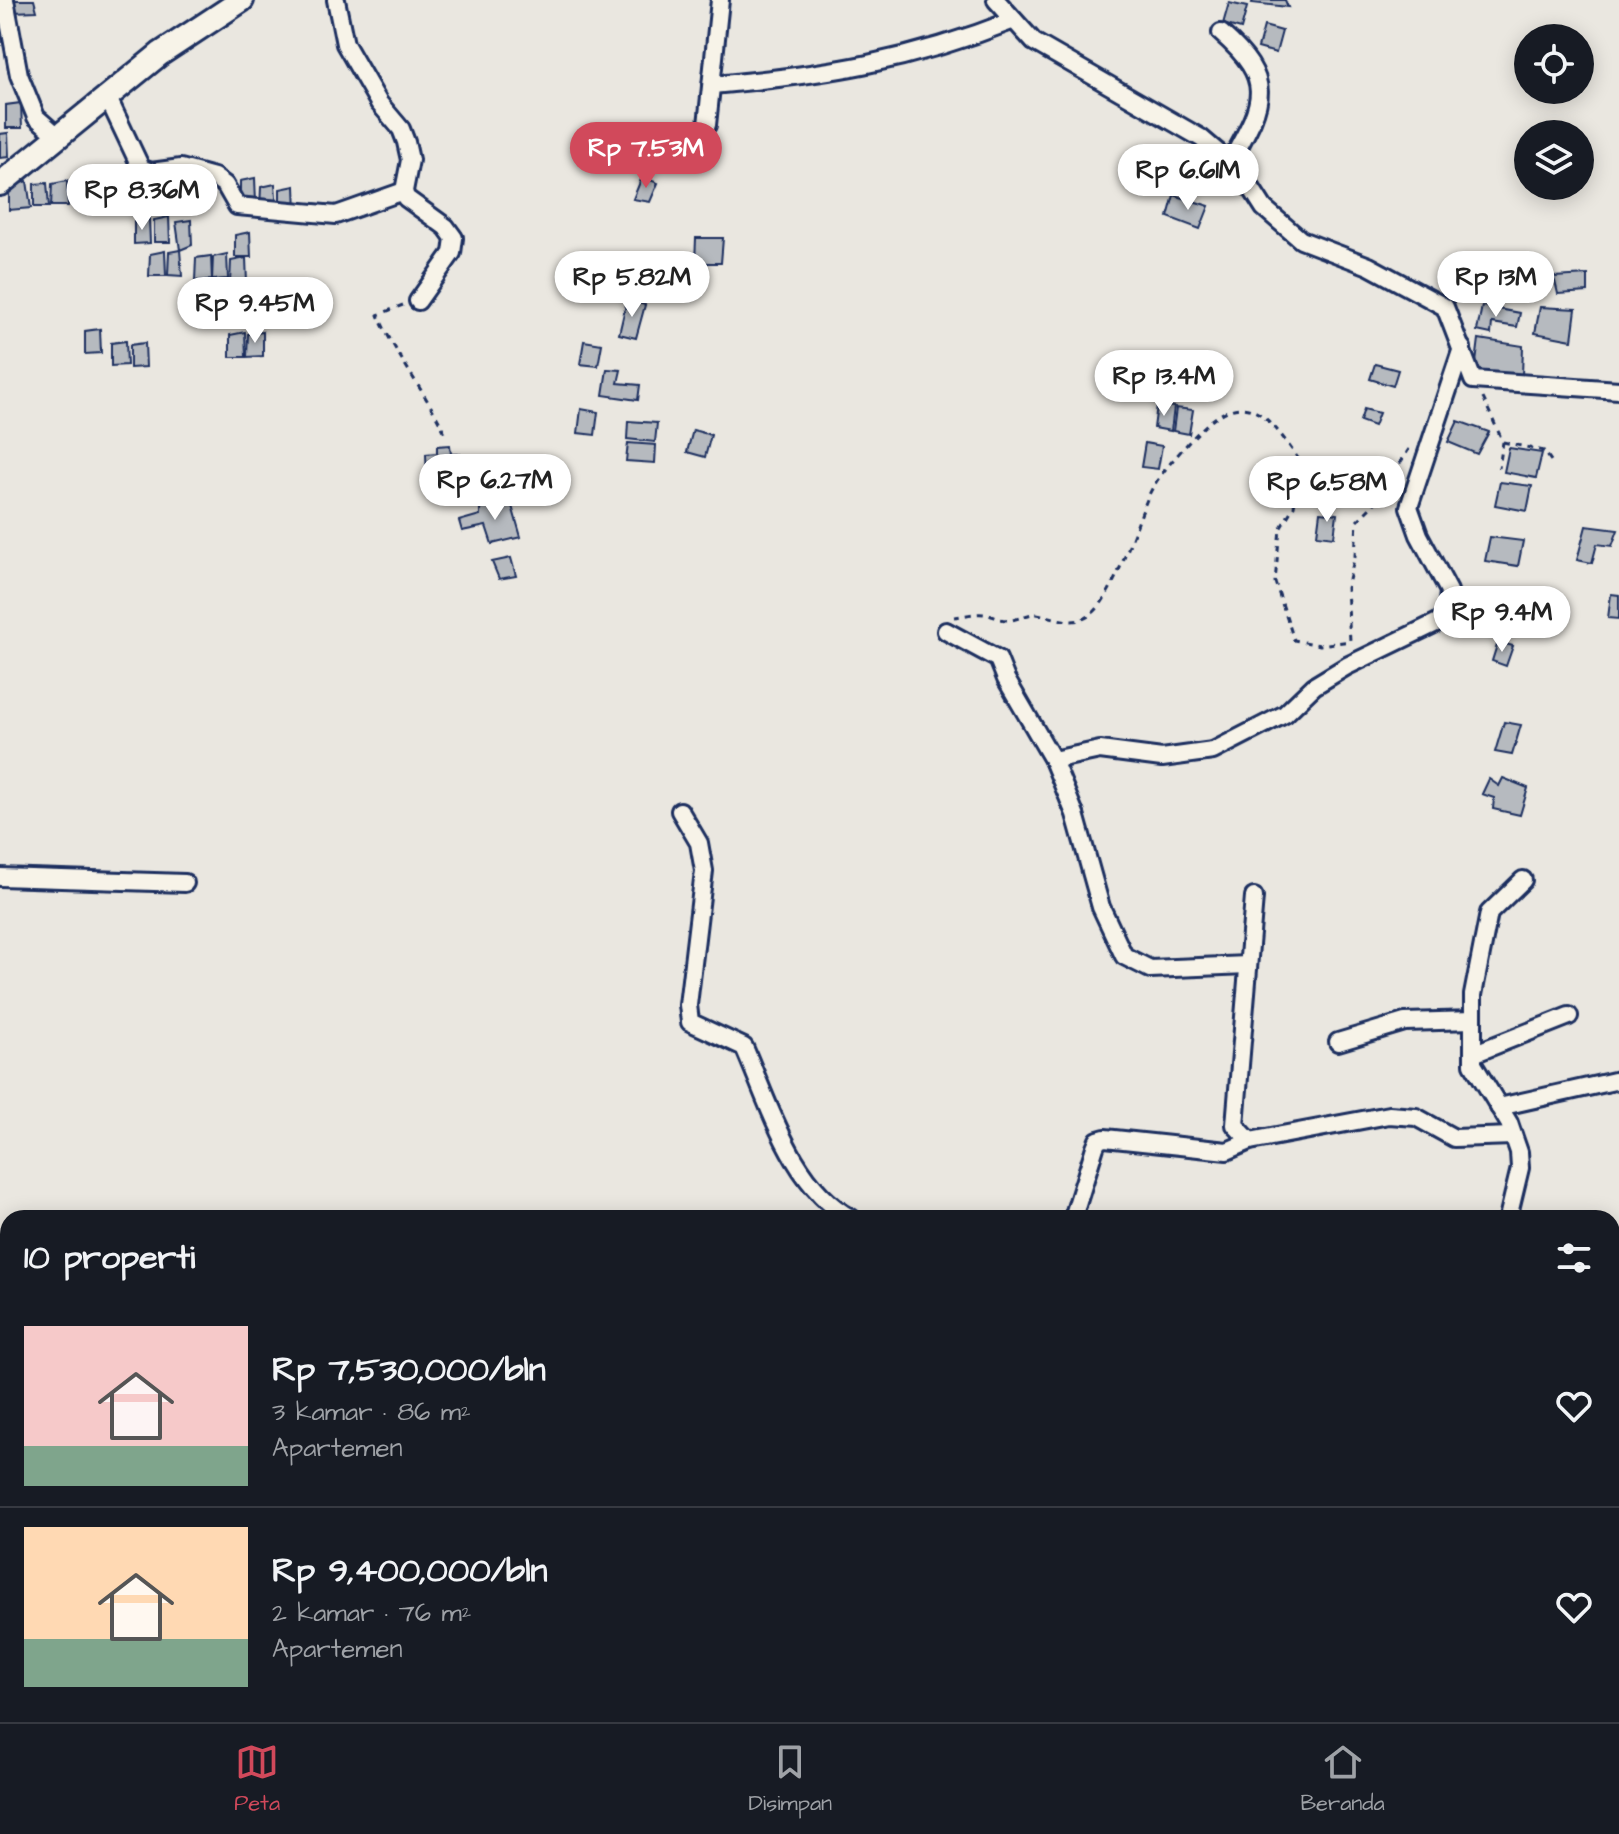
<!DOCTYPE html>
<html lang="id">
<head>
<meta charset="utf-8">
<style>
  :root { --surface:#171b24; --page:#242831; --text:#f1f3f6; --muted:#9ea1a6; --line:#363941; --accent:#d1495b }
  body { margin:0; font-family:"Architects Daughter",sans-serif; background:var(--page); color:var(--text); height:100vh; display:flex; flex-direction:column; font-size:30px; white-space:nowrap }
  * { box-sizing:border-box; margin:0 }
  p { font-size:26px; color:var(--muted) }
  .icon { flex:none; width:44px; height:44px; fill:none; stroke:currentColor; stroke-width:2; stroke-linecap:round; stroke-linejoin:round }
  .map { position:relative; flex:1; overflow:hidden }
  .sheet { position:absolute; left:0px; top:1210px; width:1620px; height:512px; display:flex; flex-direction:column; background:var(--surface); border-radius:24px 24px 0 0; box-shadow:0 4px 20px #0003 }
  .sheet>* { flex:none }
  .tools { position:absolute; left:1514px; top:24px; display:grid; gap:16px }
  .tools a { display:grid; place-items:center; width:80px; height:80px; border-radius:50%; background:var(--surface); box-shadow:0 4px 20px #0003; font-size:40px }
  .price { position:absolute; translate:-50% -68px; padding:0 18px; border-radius:28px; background:#fff; color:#222; font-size:26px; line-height:52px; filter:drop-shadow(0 2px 4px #0008) }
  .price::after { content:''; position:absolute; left:50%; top:48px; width:24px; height:18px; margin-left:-12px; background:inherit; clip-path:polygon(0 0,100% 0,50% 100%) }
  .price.active { background:var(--accent); color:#fff }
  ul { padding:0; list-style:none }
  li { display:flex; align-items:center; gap:24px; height:200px; padding:0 24px }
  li+li { border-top:2px solid var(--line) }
  li span { display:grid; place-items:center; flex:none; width:224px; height:160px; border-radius:0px; color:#555 }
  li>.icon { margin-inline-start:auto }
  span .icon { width:96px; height:96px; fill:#fffc; stroke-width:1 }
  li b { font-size:34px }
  h2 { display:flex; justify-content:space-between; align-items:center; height:96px; padding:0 24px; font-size:34px }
  .dock { display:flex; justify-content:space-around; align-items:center; height:112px; border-top:2px solid var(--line); background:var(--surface); font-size:22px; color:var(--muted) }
  .dock a { display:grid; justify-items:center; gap:4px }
  .dock .active { color:var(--accent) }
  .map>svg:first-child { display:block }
  .building { fill:#b6babf; stroke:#1b2f5e; stroke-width:2 }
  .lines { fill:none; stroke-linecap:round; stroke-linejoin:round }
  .street-casing { stroke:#1b2f5e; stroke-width:22 }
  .secondary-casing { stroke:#1b2f5e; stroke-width:28 }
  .path { stroke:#1b2f5e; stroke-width:3; stroke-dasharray:6 6; stroke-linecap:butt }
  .street { stroke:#f7f3e8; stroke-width:16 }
  .secondary { stroke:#f7f3e8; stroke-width:22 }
</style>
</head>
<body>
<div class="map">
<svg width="1619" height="1722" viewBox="0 0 1619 1722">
  <rect width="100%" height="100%" fill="#eae7e0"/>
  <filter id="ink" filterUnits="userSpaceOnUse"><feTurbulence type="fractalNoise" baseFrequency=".0125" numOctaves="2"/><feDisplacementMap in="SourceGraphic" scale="16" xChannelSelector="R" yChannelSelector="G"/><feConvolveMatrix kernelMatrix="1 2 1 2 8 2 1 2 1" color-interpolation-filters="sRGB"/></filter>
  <g filter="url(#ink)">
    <!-- building -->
    <g class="building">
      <polygon points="13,0 34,0 37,11 13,12"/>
      <polygon points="1253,0 1285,0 1288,7 1252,3"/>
      <polygon points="1229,3 1247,7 1241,29 1223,24"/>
      <polygon points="1264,26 1282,31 1276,53 1258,48"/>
      <polygon points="21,103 22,128 6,128 6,105"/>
      <polygon points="8,133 9,157 0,158 0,134"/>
      <polygon points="642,177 658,183 650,202 633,199"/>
      <polygon points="255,178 256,203 240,203 240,181"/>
      <polygon points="27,181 31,208 9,210 9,187"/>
      <polygon points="67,181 68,206 51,206 52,184"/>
      <polygon points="47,183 49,207 34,207 34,184"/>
      <polygon points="275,184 277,209 260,209 261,187"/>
      <polygon points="295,186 296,211 280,211 280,189"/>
      <polygon points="1174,195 1209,206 1200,229 1168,217"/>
      <polygon points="169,217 170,242 154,242 154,220"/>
      <polygon points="149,219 150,243 134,244 134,221"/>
      <polygon points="191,220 192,245 180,250 176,222"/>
      <polygon points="250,232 251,257 235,257 235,235"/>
      <polygon points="696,238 723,238 721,263 695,263"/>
      <polygon points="180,250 182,276 168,275 169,252"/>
      <polygon points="165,251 166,276 149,276 150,254"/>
      <polygon points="227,254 228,279 212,280 213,257"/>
      <polygon points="211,256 212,280 195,281 196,258"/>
      <polygon points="246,258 247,283 230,283 231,261"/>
      <polygon points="666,260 683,262 679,286 663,283"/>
      <polygon points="1588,275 1588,292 1558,294 1554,277"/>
      <polygon points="228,288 230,313 213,313 214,290"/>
      <polygon points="627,300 645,305 636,338 619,334"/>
      <polygon points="1482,306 1520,313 1517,327 1492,323 1491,334 1477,331"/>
      <polygon points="1540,307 1576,309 1572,340 1535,333"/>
      <polygon points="100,329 101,353 85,354 85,331"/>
      <polygon points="245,332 246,357 230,357 230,335"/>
      <polygon points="263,332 263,356 247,357 248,334"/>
      <polygon points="1479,339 1523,346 1522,376 1475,371"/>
      <polygon points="126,341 127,365 111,366 111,343"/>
      <polygon points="584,341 602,344 598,366 580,364"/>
      <polygon points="145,343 146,367 130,368 130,345"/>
      <polygon points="1375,364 1398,370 1393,386 1370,379"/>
      <polygon points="607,369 621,370 618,383 640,385 638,400 603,395"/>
      <polygon points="1157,405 1174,407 1171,431 1154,428"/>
      <polygon points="1176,408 1193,410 1189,434 1173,431"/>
      <polygon points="581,409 598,412 595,435 578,433"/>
      <polygon points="1364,409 1379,413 1374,426 1360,421"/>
      <polygon points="628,421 657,423 655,442 627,439"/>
      <polygon points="1458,421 1489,432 1477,454 1448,442"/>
      <polygon points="693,430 711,435 705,457 687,452"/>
      <polygon points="628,443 656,445 655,463 626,461"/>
      <polygon points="1145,443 1162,446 1158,469 1141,467"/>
      <polygon points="450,445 451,454 460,454 463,479 427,478 426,454 437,453 437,446"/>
      <polygon points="1509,448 1542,453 1536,478 1504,472"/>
      <polygon points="1500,482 1532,486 1527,511 1495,505"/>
      <polygon points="510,499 521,537 492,544 486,526 462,531 459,521 480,515 480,508"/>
      <polygon points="1320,512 1337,514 1334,537 1317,535"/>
      <polygon points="1586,526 1618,530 1612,546 1597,544 1592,563 1577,560"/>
      <polygon points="1490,537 1523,541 1518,566 1485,561"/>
      <polygon points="511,558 516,576 499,579 492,562"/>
      <polygon points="1611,594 1619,595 1619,619 1608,618"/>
      <polygon points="1498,642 1513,646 1506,666 1492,661"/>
      <polygon points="1504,722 1521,725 1512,755 1495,752"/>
      <polygon points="1503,778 1528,788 1520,815 1493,809 1494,798 1482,794 1489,779 1499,786"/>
    </g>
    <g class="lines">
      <!-- street casing -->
      <g class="street-casing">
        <g id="street">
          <polyline points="5,0 19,75 36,117 60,138"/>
          <polyline points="336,0 345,44 379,103 401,129 406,142 410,160 404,191 406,198 446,227 454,238 452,253 418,301"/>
          <polyline points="996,0 1034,42 1201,138 1241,172 1264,208 1301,240 1369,266 1445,307 1473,380 1619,390"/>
          <path d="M1221 33C1278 83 1262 104 1230 163"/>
          <path d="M712 85C824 75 908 62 1014 20"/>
          <polyline points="107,96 141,168 151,172 181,168 214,177 225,185 237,206 336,215 404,191"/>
          <polyline points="707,125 720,0"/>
          <polyline points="946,631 998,659 1006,679 1053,760 1100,750 1162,758 1213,751 1285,714 1314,686 1347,666 1438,622 1447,614 1449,591 1419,535 1409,507 1462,348"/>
          <polyline points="1053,760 1075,814 1101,907 1124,956 1150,969 1248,965"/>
          <path d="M680 811 699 843 704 871 688 1005 690 1022 744 1047C770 1106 792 1186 851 1218"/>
          <polyline points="0,877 185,883"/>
          <polyline points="1338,1042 1405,1022 1473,1020"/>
          <polyline points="1473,1054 1569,1016"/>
          <polyline points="1499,1107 1619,1080"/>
          <polyline points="1250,1141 1235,1125 1254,897"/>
          <polyline points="1073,1218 1095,1147 1098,1140 1105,1138 1227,1151 1250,1141 1389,1115 1416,1117 1454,1138 1513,1136"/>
          <polyline points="1508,1218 1520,1168 1519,1152 1509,1123 1473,1064 1473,995 1489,913 1523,880"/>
          <polyline points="1612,1268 1619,1266"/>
          <polyline points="0,1643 8,1646"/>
          <polyline points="1408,1714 1417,1722"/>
          <polyline points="1428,1714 1429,1722"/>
          <polyline points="1365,1722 1367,1714"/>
        </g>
      </g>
      <!-- secondary casing -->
      <g class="secondary-casing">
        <polyline id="secondary" points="0,184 160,54 242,0"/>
      </g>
      <!-- path -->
      <g class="path">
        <path d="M403 305 378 315C397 358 427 394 447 437"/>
        <polyline points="1483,398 1503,442 1499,468"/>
        <polyline points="1503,442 1544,451 1554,465"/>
        <path d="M954 617C963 616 974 613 984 614 992 615 999 620 1007 620 1017 621 1027 613 1037 614 1057 617 1075 629 1094 612 1115 592 1136 525 1148 497 1156 478 1174 459 1188 443 1241 384 1263 406 1301 463L1294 506 1280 529 1275 582 1294 640 1320 645 1350 641 1347 588 1355 556 1357 521 1374 504 1409 449"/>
      </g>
      <!-- street -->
      <use href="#street" class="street"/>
      <!-- secondary -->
      <use href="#secondary" class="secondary"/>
    </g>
  </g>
</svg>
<div class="tools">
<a><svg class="icon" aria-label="locate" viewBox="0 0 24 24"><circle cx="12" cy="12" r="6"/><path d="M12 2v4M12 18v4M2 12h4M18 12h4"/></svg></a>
<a><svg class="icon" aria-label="layers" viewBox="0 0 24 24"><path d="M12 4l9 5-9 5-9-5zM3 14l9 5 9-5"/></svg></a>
</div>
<b class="price active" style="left:646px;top:190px">Rp 7.53M</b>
<b class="price" style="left:1188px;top:212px">Rp 6.61M</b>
<b class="price" style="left:142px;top:232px">Rp 8.36M</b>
<b class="price" style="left:632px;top:319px">Rp 5.82M</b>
<b class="price" style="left:1496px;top:319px">Rp 13M</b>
<b class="price" style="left:255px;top:345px">Rp 9.45M</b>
<b class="price" style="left:1164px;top:418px">Rp 13.4M</b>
<b class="price" style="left:495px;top:522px">Rp 6.27M</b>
<b class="price" style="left:1327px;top:524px">Rp 6.58M</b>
<b class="price" style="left:1502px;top:654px">Rp 9.4M</b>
<section class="sheet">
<h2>10 properti<svg class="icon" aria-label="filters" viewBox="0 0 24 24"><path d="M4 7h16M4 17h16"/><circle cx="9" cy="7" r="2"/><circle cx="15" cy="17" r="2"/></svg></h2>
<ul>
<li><span style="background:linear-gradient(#f6c9c9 75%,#7fa58c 0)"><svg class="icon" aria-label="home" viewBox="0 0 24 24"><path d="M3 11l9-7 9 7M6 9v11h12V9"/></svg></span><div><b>Rp 7,530,000/bln</b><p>3 kamar · 86 m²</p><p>Apartemen</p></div><svg class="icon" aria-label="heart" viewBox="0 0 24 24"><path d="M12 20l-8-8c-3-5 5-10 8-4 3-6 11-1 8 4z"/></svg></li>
<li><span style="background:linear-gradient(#ffd9b3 70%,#7fa58c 0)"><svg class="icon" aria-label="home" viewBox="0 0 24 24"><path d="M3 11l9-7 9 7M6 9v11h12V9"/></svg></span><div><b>Rp 9,400,000/bln</b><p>2 kamar · 76 m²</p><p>Apartemen</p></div><svg class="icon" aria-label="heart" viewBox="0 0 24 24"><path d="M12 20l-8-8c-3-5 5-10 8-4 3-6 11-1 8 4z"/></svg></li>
</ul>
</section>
</div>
<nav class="dock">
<a class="active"><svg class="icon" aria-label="map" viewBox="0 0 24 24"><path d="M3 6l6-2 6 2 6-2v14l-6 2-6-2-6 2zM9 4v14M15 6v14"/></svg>Peta</a>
<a><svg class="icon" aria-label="saved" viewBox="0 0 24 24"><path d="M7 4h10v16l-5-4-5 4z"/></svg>Disimpan</a>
<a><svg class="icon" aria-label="home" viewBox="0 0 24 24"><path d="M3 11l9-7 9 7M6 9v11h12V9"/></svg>Beranda</a>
</nav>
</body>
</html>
